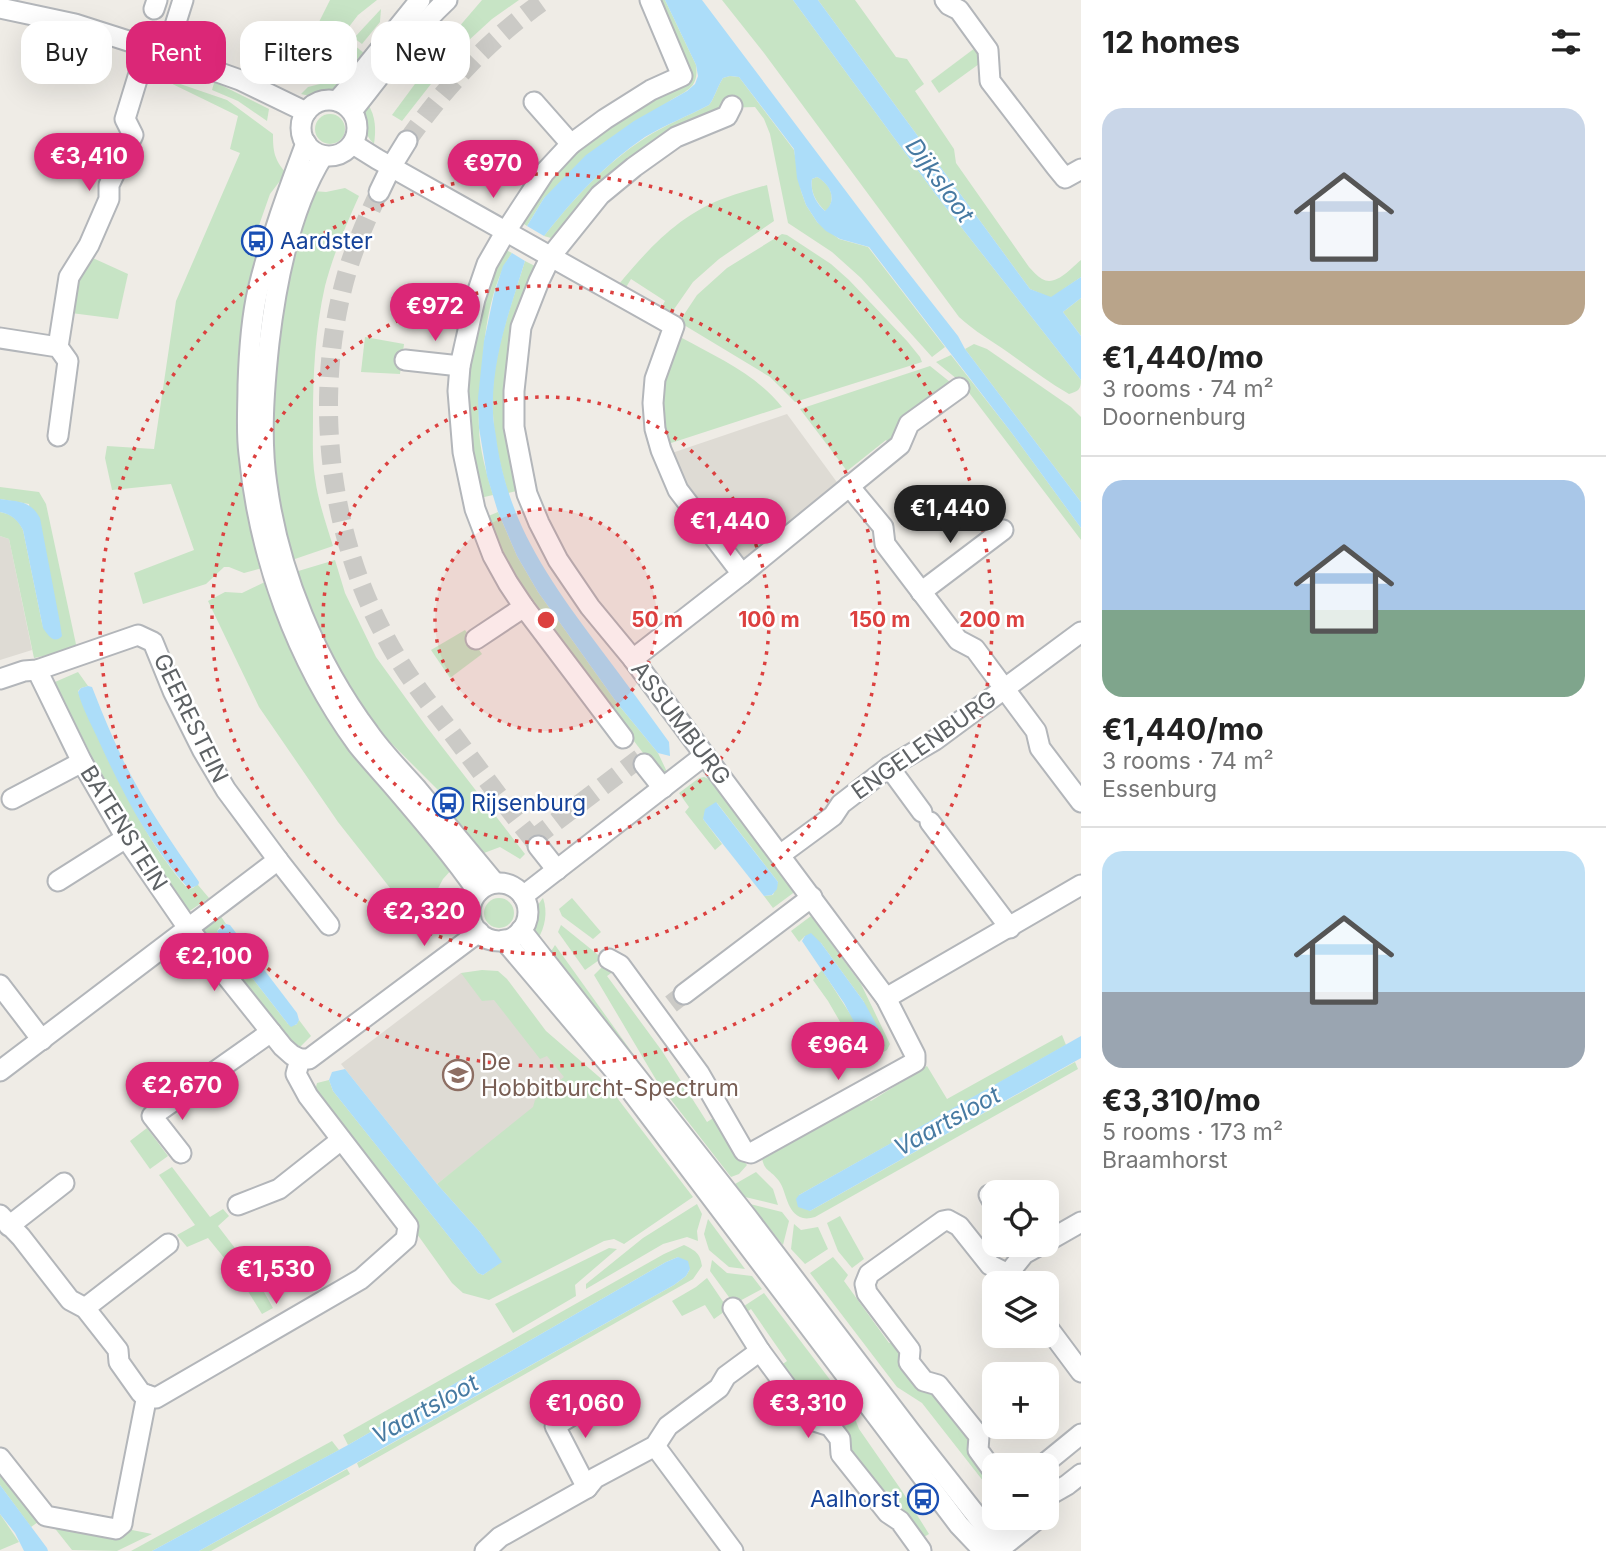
<!DOCTYPE html>
<html lang="en">
<head>
<meta charset="utf-8">
<style>
  :root { --surface:#fff; --page:#f2f2f2; --text:#222; --muted:#767676; --line:#e0e0e0; --accent:#db2777 }
  body { margin:0; font-family:Inter,sans-serif; background:var(--page); color:var(--text); height:100vh; display:flex; flex-direction:column; font-size:26px; white-space:nowrap }
  * { box-sizing:border-box; margin:0 }
  p { font-size:23px; color:var(--muted) }
  .icon { flex:none; width:38px; height:38px; fill:none; stroke:currentColor; stroke-width:2; stroke-linecap:round; stroke-linejoin:round }
  .map { position:relative; flex:1; overflow:hidden }
  .drawer { display:flex; flex-direction:column; background:var(--surface); width:525px }
  .drawer>* { flex:none }
  .hud { position:absolute; left:21px; top:21px; width:665px; height:63px; display:flex; gap:14px }
  .controls { position:absolute; left:982px; top:1180px; display:grid; gap:14px }
  .controls a { display:grid; place-items:center; width:77px; height:77px; border-radius:14px; background:var(--surface); box-shadow:0 7px 28px #0002; font-size:35px }
  .price { position:absolute; translate:-50% -60px; padding:0 16px; border-radius:24px; background:var(--accent); color:#fff; font-size:23px; line-height:46px; filter:drop-shadow(0 2px 4px #0008) }
  .price::after { content:''; position:absolute; left:50%; top:42px; width:21px; height:16px; margin-left:-10px; background:inherit; clip-path:polygon(0 0,100% 0,50% 100%) }
  .price.active { background:#222; color:#fff }
  ul { padding:0; list-style:none }
  li { display:grid; align-content:center; gap:14px; height:371px; padding:0 21px }
  li+li { border-top:2px solid var(--line) }
  li span { display:grid; place-items:center; height:217px; border-radius:21px; color:#555 }
  li>.icon { margin-inline-start:auto }
  span .icon { width:126px; height:126px; fill:#fffc; stroke-width:1 }
  li b { font-size:30px }
  h2 { display:flex; justify-content:space-between; align-items:center; height:84px; padding:0 21px; font-size:30px }
  .pill { padding:0 24px; border-radius:21px; background:var(--surface); box-shadow:0 7px 28px #0002; font-size:24px; line-height:63px }
  .pill.active { background:var(--accent); color:#fff }
  main { display:flex; flex:1; min-height:0 }
  .map>svg:first-child { display:block }
  .education { fill:#dedbd4 }
  .green { fill:#c7e4c5 }
  .water { fill:#acddf9; fill-rule:evenodd }
  .lines { fill:none; stroke-linecap:round; stroke-linejoin:round }
  .minor-tunnel { stroke:#cbcac6; stroke-width:19; stroke-dasharray:19 10; stroke-linecap:butt }
  .minor-casing { stroke:#b3b6ba; stroke-width:23 }
  .minor { stroke:#fff; stroke-width:19 }
  .ring { fill:none; stroke:#dc403f; stroke-width:3.5; stroke-dasharray:3.5 7 }
  .labels { text-anchor:middle; dominant-baseline:central; stroke-width:5; stroke-linejoin:round; paint-order:stroke }
  .transit-label { font-size:23px; fill:#164399; stroke:#fff; text-anchor:start }
  .street-label { font-size:23px; fill:#5e6265; stroke:#fff }
  .education-label { font-size:23px; fill:#785e54; stroke:#fff; text-anchor:start }
  .water-label { font-size:24px; font-style:italic; fill:#477aa2; stroke:#fff }
  .centre { fill:#dc403f; stroke:#fff; stroke-width:3.5 }
  .ring-label { font-size:21px; text-anchor:middle; font-weight:bold; fill:#dc403f; stroke:#fff; stroke-width:5; stroke-linejoin:round; paint-order:stroke }
</style>
</head>
<body>
<main>
<div class="map">
<svg width="1081" height="1551" viewBox="0 0 1081 1551">
  <rect width="100%" height="100%" fill="#efece6"/>
  <!-- education -->
  <g class="education">
    <polygon points="787,414 839,485 741,560 682,483 669,454"/>
    <polygon points="0,536 9,539 32,650 0,660"/>
    <polygon points="461,973 486,975 570,1081 437,1184 341,1064"/>
  </g>
  <!-- green -->
  <g class="green">
    <polygon points="330,0 377,0 358,15 316,70 299,62"/>
    <polygon points="482,0 519,0 492,19 456,52 402,121 392,115 446,42"/>
    <path d="M641 0H665L696 65C699 87 688 90 671 100L544 198 527 226 521 222 529 208 577 151 593 138 679 86Z"/>
    <path d="M722 0H793L936 195 1081 380C1081 390 1078 391 1069 394 1048 382 1029 367 1009 353 992 341 974 331 959 317L764 53Z"/>
    <path d="M818 0H855L896 57 907 59 924 84 915 91 954 149 956 163 1029 267C1033 271 1037 276 1042 279 1056 287 1071 268 1081 260V277L1051 298 1030 289Z"/>
    <polygon points="381,9 380,22 362,44 354,38"/>
    <polygon points="350,42 364,53 356,71 335,66 341,53"/>
    <polygon points="975,48 979,54 979,64 939,93 931,81"/>
    <path d="M154 75 227 100 273 134C273 151 274 159 286 173L270 194 251 248 258 258 266 567 244 573 229 567H224L206 584 143 604 134 573 194 550 171 484 112 490 105 458 107 446 154 449 176 301 240 153 230 149 238 116Z"/>
    <path d="M730 76 739 77 794 150 801 191 806 205 817 222 839 239 868 247 945 347 932 357 861 278 832 252 788 223 770 134 764 119 755 107 723 108 602 184 559 228 551 238 544 236C574 198 605 164 645 138 665 125 688 116 709 105 715 97 717 87 723 78Z"/>
    <polygon points="214,83 217,83 269,109 267,121 238,101 212,90"/>
    <path d="M324 83 343 84C332 95 316 98 301 94L308 87Z"/>
    <path d="M368 104C376 117 376 130 374 144 363 134 361 116 368 104Z"/>
    <circle cx="330" cy="129" r="15"/>
    <path d="M817 177C830 184 836 196 828 210L825 211C816 202 810 192 812 179Z"/>
    <path d="M767 185 774 221 719 259 693 282 670 315 660 310 665 301 631 279 625 289 619 284C649 248 680 214 725 198 739 193 753 189 767 185Z"/>
    <path d="M345 188 359 196C346 225 333 255 325 286 315 330 313 375 313 419 313 439 312 459 315 478 318 501 326 523 333 546L292 560 274 478 270 424 282 293 313 191 326 192Z"/>
    <polygon points="782,234 787,235 831,264 849,280 907,341 920,357 922,362 795,402 770,377 679,322 697,295 727,268"/>
    <path d="M502 248 512 253C487 290 483 345 481 389 480 401 478 414 479 427 479 448 487 475 493 495L480 498 468 433 467 369 483 294Z"/>
    <polygon points="84,254 128,274 118,319 71,313"/>
    <path d="M525 261 535 266V271L509 363 503 413 511 456 521 490 508 493C501 468 494 441 493 414 489 362 510 310 525 261Z"/>
    <polygon points="1081,298 1081,336 1063,312"/>
    <polygon points="365,337 404,344 400,374 361,372"/>
    <path d="M682 338C717 357 757 375 782 407L668 444 660 413 659 392 673 341Z"/>
    <polygon points="974,344 987,349 1071,407 1081,417 1081,502 965,349"/>
    <polygon points="951,355 1011,432 1081,528 1081,540 967,390 957,379 936,362"/>
    <polygon points="930,366 950,382 944,390 891,446 886,440 847,471 800,409"/>
    <path d="M0 487 39 492 46 504 77 649 34 658 9 539 0 536V512C11 514 18 519 23 530L43 628 29 504 0 499Z"/>
    <polygon points="498,512 517,556 538,592 617,703 658,753 668,774 662,778 555,637 522,590 486,517"/>
    <polygon points="335,560 345,593 376,657 426,726 525,854 520,859 500,847 484,853 452,814 454,806 384,736 343,679 315,624 295,572"/>
    <polygon points="269,580 453,868 443,879 433,898 437,918 424,931 338,822 259,707 208,601 225,592 242,593"/>
    <polygon points="465,630 482,654 450,678 431,650"/>
    <path d="M78 672 88 686 81 688 78 691 80 697C111 763 139 834 188 889L193 888 199 882 198 885 209 898 188 912 137 842 90 753 55 682Z"/>
    <polygon points="704,777 711,780 757,840 800,888 773,908 764,896 773,895 778,882 717,803 703,819 722,844 715,850 685,812 689,807 679,793 699,778"/>
    <path d="M463 884 467 887C468 899 464 919 458 930H456C451 913 454 899 463 884Z"/>
    <path d="M543 898C548 912 545 927 538 939 529 928 534 908 543 898Z"/>
    <polygon points="572,898 601,932 593,939 562,916 559,909"/>
    <circle cx="499" cy="913" r="15"/>
    <polygon points="220,915 226,924 220,927 217,931 225,943 288,1024 296,1025 299,1020 311,1036 299,1048 288,1043 201,930"/>
    <polygon points="811,916 861,984 890,1044 887,1050 864,1063 828,1001 813,980 822,970 854,1020 864,1002 821,943 805,936 799,942 791,931"/>
    <polygon points="561,925 602,958 585,970 558,932"/>
    <polygon points="555,945 705,1154 550,953"/>
    <polygon points="605,964 617,969 607,976 662,1051 707,1122 718,1115 739,1156 747,1165 739,1174 731,1177 658,1083 594,975"/>
    <polygon points="482,970 498,971 507,979 546,1031 605,1082 693,1197 624,1244 614,1239 604,1241 489,1300 463,1293 452,1283 315,1091 317,1083 329,1080 333,1091 478,1273 483,1275 501,1262 480,1232 437,1184 533,1107 535,1100 564,1077 547,1056 540,1059 494,1000 482,1001 461,973"/>
    <path d="M1062 1035 1066 1045 799 1195 810 1211 1075 1062 1078 1069 815 1217C811 1218 807 1219 803 1218 786 1213 787 1192 779 1181 768 1167 764 1173 761 1153L865 1096 871 1101 927 1066 947 1099Z"/>
    <polygon points="147,1128 168,1156 150,1169 130,1141"/>
    <polygon points="172,1167 210,1217 223,1209 229,1216 218,1226 251,1269 273,1308 262,1314 238,1275 208,1238 187,1247 177,1235 195,1225 159,1175"/>
    <polygon points="756,1172 773,1189 778,1205 745,1197 735,1184"/>
    <polygon points="697,1204 702,1214 697,1231 698,1241 687,1237 663,1244 586,1289 586,1284 643,1238"/>
    <polygon points="750,1204 782,1212 789,1221 783,1245"/>
    <polygon points="840,1216 864,1259 852,1268 838,1251 827,1223"/>
    <polygon points="708,1219 745,1269 729,1267 709,1250 704,1234"/>
    <polygon points="794,1224 801,1230 818,1227 828,1249 805,1264 791,1249"/>
    <path d="M684 1245C696 1251 700 1253 702 1266L693 1279 359 1468 357 1463 674 1285 686 1276 690 1269 678 1257 666 1262 348 1445 343 1435 664 1254Z"/>
    <polygon points="609,1248 617,1249 575,1285 576,1296 513,1333 495,1304"/>
    <polygon points="833,1257 848,1275 844,1281 889,1343 896,1341 928,1388 971,1444 969,1451 993,1488 991,1491 922,1403 897,1387 810,1273"/>
    <polygon points="712,1260 727,1273 752,1276 762,1289 734,1304 710,1271"/>
    <polygon points="707,1278 728,1309 714,1319 705,1305 682,1316 672,1301 696,1287"/>
    <polygon points="764,1293 850,1406 859,1429 902,1491 929,1534 924,1537 898,1503 890,1503 848,1451 848,1442 826,1412 814,1410 780,1366 787,1361 751,1309 744,1314 741,1308"/>
    <polygon points="332,1441 339,1450 152,1551 131,1551"/>
    <polygon points="347,1469 350,1474 211,1551 199,1551"/>
    <polygon points="0,1473 38,1522 31,1527 0,1485"/>
    <polygon points="0,1514 19,1542 0,1550"/>
    <polygon points="49,1521 127,1529 152,1534 117,1551 72,1550"/>
  </g>
  <!-- water -->
  <g class="water">
    <path d="M665 0H702L885 243 958 336 965 349 1081 502V528L1011 432 869 247 840 239 826 231 817 222 806 205 801 191 797 178 794 149 739 77 730 76 723 78C717 87 715 97 709 105 688 116 665 125 645 137 605 164 574 198 544 236L527 226 544 198 586 155 634 121 687 91 695 84 698 76 696 65ZM817 177C830 184 838 200 825 211 816 203 810 192 812 179Z"/>
    <polygon points="793,0 818,0 1030,289 1051,297 1081,277 1081,298 1063,312 1081,336 1081,380 936,195"/>
    <path d="M512 253 525 261C510 310 491 360 493 412 493 423 496 433 497 444 510 528 553 585 602 651 625 681 647 712 669 742L670 756 658 753 617 703 538 592 517 556 498 512 487 476 479 428 478 398 484 341 494 294 503 266Z"/>
    <path d="M0 499C19 502 30 500 40 518L60 623 62 636C54 645 48 635 43 628L23 530C18 520 11 514 0 512Z"/>
    <path d="M88 686 92 687 94 692C103 715 113 739 124 762 145 804 172 843 199 882L198 885 189 889C149 845 121 790 97 737 90 722 82 707 78 692L81 688Z"/>
    <polygon points="716,802 778,882 777,889 772,895 764,896 703,819 705,809"/>
    <polygon points="226,924 230,925 297,1013 299,1020 297,1024 291,1027 288,1024 225,943 217,931"/>
    <polygon points="811,933 821,943 864,1002 881,1033 880,1043 878,1047 871,1048 866,1044 844,1003 802,941 805,936"/>
    <polygon points="1081,1036 1081,1058 810,1211 798,1207 796,1199 799,1195"/>
    <polygon points="345,1069 437,1184 480,1232 502,1262 483,1275 478,1273 333,1091 329,1080 332,1072"/>
    <polygon points="678,1257 688,1261 690,1269 686,1276 674,1285 199,1551 152,1551 348,1445 666,1262"/>
    <polygon points="0,1485 47,1548 48,1551 24,1551 15,1533 0,1514"/>
  </g>
  <g class="lines">
    <!-- minor-tunnel -->
    <g class="minor-tunnel">
      <path d="M407 141C446 86 489 39 545 0"/>
      <path d="M379 192C367 219 354 247 346 276 313 393 327 529 385 636 403 671 427 701 451 732 480 771 508 809 538 846"/>
      <polyline points="533,839 640,758"/>
      <polyline points="671,1004 684,994"/>
    </g>
    <!-- minor casing -->
    <g class="minor-casing">
      <g id="minor">
        <polyline points="945,0 949,5 959,10 988,50 990,81 1056,167 1065,178 1081,169"/>
        <polyline points="0,8 75,24 147,47 240,80 306,112"/>
        <polyline points="154,9 157,0"/>
        <polyline points="166,54 183,0"/>
        <circle cx="329" cy="128" r="28"/>
        <polyline points="337,101 357,78 420,0"/>
        <polyline points="534,102 571,144"/>
        <path d="M352 111C383 72 410 35 447 0"/>
        <path d="M306 143C288 191 270 240 258 290 251 320 249 353 248 385 248 408 246 431 249 454 259 557 296 660 357 744 369 759 383 774 395 788 424 822 453 856 478 892"/>
        <polyline points="353,144 377,159 674,326 655,379 653,403 655,429 661,450 678,490 742,574"/>
        <path d="M323 156C291 207 276 283 269 343 264 390 260 438 267 485 279 573 316 662 369 733 383 753 401 771 417 789 443 820 469 852 495 883"/>
        <polyline points="379,192 391,167 407,141"/>
        <polyline points="0,338 58,347 68,361 58,436"/>
        <polyline points="58,347 69,277 89,245 109,199 109,185 133,135 125,119 147,47"/>
        <polyline points="405,360 460,366"/>
        <polyline points="849,486 883,527 885,544 958,640 975,649 1036,731 1040,748 1081,802"/>
        <polyline points="921,592 1003,530"/>
        <polyline points="476,639 524,607"/>
        <polyline points="633,659 742,574 900,445 909,424 959,388"/>
        <polyline points="37,670 82,762 126,838 188,928 283,1047 292,1055 300,1059 309,1059 479,932"/>
        <polyline points="0,679 24,671 37,670 138,635 153,642 173,691 203,751 226,790 278,860 329,925"/>
        <polyline points="623,738 524,607 508,583 493,556 475,509 463,452 458,391 460,366 475,299 487,264 506,231 544,173 571,144 605,119 651,90 682,76 650,0"/>
        <polyline points="644,764 663,788"/>
        <polyline points="889,767 922,812"/>
        <polyline points="12,799 82,762"/>
        <polyline points="930,822 1010,928"/>
        <polyline points="538,846 557,870"/>
        <polyline points="780,855 833,816 841,804 889,767 935,740 1081,632"/>
        <polyline points="58,881 126,838"/>
        <circle cx="499" cy="912" r="29"/>
        <polyline points="523,896 705,755"/>
        <polyline points="521,930 747,1217 910,1431 991,1534 994,1551"/>
        <polyline points="504,940 625,1083 959,1525 978,1545 989,1551"/>
        <polyline points="609,959 620,965 699,1073 744,1151 751,1153 915,1062 915,1055 886,998 633,659 590,607 558,560 539,523 527,494 514,427 514,391 521,327 539,281 551,256 600,195 634,167 676,137 727,116 732,106"/>
        <polyline points="0,985 42,1040"/>
        <polyline points="684,994 812,897"/>
        <polyline points="886,998 1081,885"/>
        <polyline points="0,1071 278,860"/>
        <polyline points="181,1153 152,1116 271,1032"/>
        <polyline points="989,1195 994,1204"/>
        <polyline points="238,1205 279,1189 341,1140"/>
        <polyline points="0,1215 21,1237 70,1300 85,1308 118,1350 119,1362 141,1393 156,1398 361,1279 406,1239 408,1226 308,1096 296,1074 300,1059"/>
        <polyline points="9,1226 64,1183"/>
        <polyline points="1046,1242 1081,1222"/>
        <polyline points="1008,1274 1024,1254 1042,1244"/>
        <polyline points="85,1308 168,1244"/>
        <polyline points="733,1308 760,1351 811,1420 830,1426 840,1439 841,1454 888,1513 900,1521 921,1550 920,1551"/>
        <polyline points="1046,1325 1081,1372"/>
        <polyline points="655,1446 733,1551"/>
        <polyline points="0,1458 46,1516 116,1529 122,1524 123,1517 147,1395"/>
        <polyline points="1043,1465 1081,1434"/>
        <polyline points="994,1472 978,1450 979,1436 938,1385 924,1381 909,1362 910,1350 867,1293 865,1284 869,1274 943,1221 948,1220 959,1226 990,1265 1008,1274 1015,1283"/>
        <polyline points="587,1488 555,1426 602,1397"/>
        <polyline points="1046,1497 1067,1485 1081,1474"/>
        <polyline points="982,1542 1016,1517"/>
        <polyline points="485,1551 500,1537 587,1488 595,1478 655,1446 668,1426 719,1388 726,1376 760,1351"/>
        <polyline points="997,1551 1040,1517"/>
      </g>
    </g>
    <!-- minor -->
    <use href="#minor" class="minor"/>
  </g>
  <!-- distance rings -->
  <circle cx="546" cy="620" r="111" fill="#dc403f" fill-opacity=".12"/>
  <g class="ring">
    <circle cx="546" cy="620" r="111"/>
    <circle cx="546" cy="620" r="223"/>
    <circle cx="546" cy="620" r="334"/>
    <circle cx="546" cy="620" r="446"/>
  </g>
  <!-- icons -->
  <defs>
    <g id="bus-ring" transform="scale(1.575)"><circle r="9.5" fill="#fff" stroke="#1a4fb4" stroke-width="1.5"/><path d="M-5-6H5V4H4V6H2V4H-2V6H-4V4H-5ZM-3.5-4V0h7V-4ZM-3.5 1.2v1.5H-2V1.2ZM2 1.2v1.5H3.5V1.2Z" fill="#1a4fb4"/></g>
    <g id="school-ring" transform="scale(1.575)"><circle r="9.5" fill="#fff" stroke="#8d6e63" stroke-width="1.5"/><path d="M0-5L7-2L0 1L-7-2ZM-4 1L0 2.5L4 1V4Q0 6-4 4Z" fill="#8d6e63"/></g>
  </defs>
  <g fill-rule="evenodd">
    <use href="#bus-ring" x="257" y="241"/>
    <use href="#bus-ring" x="448" y="803"/>
    <use href="#school-ring" x="458" y="1075"/>
    <use href="#bus-ring" x="923" y="1499"/>
  </g>
  <g class="labels">
    <!-- transit labels -->
    <g class="transit-label">
      <text x="280" y="241">Aardster</text>
      <text x="471" y="803">Rijsenburg</text>
      <text x="900" y="1499" text-anchor="end">Aalhorst</text>
    </g>
    <!-- street labels -->
    <g class="street-label">
      <text transform="translate(191 718) rotate(64)">GEERESTEIN</text>
      <text transform="translate(681 723) rotate(53)">ASSUMBURG</text>
      <text transform="translate(924 745) rotate(-35)">ENGELENBURG</text>
      <text transform="translate(124 828) rotate(58)">BATENSTEIN</text>
    </g>
    <!-- education labels -->
    <g class="education-label">
      <text x="481" y="1062">De<tspan x="481" dy="26">Hobbitburcht-Spectrum</tspan></text>
    </g>
    <!-- water labels -->
    <g class="water-label">
      <text transform="translate(940 180) rotate(54)">Dijksloot</text>
      <text transform="translate(947 1121) rotate(-29)">Vaartsloot</text>
      <text transform="translate(425 1409) rotate(-29)">Vaartsloot</text>
    </g>
  </g>
  <circle cx="546" cy="620" r="10" class="centre"/>
  <g class="ring-label">
    <text x="657" y="627">50 m</text>
    <text x="769" y="627">100 m</text>
    <text x="880" y="627">150 m</text>
    <text x="992" y="627">200 m</text>
  </g>
</svg>
<div class="controls">
<a><svg class="icon" aria-label="locate" viewBox="0 0 24 24"><circle cx="12" cy="12" r="6"/><path d="M12 2v4M12 18v4M2 12h4M18 12h4"/></svg></a>
<a><svg class="icon" aria-label="layers" viewBox="0 0 24 24"><path d="M12 4l9 5-9 5-9-5zM3 14l9 5 9-5"/></svg></a>
<a>+</a>
<a>−</a>
</div>
<b class="price" style="left:89px;top:193px">€3,410</b>
<b class="price" style="left:493px;top:200px">€970</b>
<b class="price" style="left:435px;top:343px">€972</b>
<b class="price active" style="left:950px;top:545px">€1,440</b>
<b class="price" style="left:730px;top:558px">€1,440</b>
<b class="price" style="left:424px;top:948px">€2,320</b>
<b class="price" style="left:214px;top:993px">€2,100</b>
<b class="price" style="left:838px;top:1082px">€964</b>
<b class="price" style="left:182px;top:1122px">€2,670</b>
<b class="price" style="left:276px;top:1306px">€1,530</b>
<b class="price" style="left:585px;top:1440px">€1,060</b>
<b class="price" style="left:808px;top:1440px">€3,310</b>
<div class="hud">
<a class="pill">Buy</a>
<a class="pill active">Rent</a>
<a class="pill">Filters</a>
<a class="pill">New</a>
</div>
</div>
<section class="drawer">
<h2>12 homes<svg class="icon" aria-label="filters" viewBox="0 0 24 24"><path d="M4 7h16M4 17h16"/><circle cx="9" cy="7" r="2"/><circle cx="15" cy="17" r="2"/></svg></h2>
<ul>
<li><span style="background:linear-gradient(#c9d6e8 75%,#b9a48a 0)"><svg class="icon" aria-label="home" viewBox="0 0 24 24"><path d="M3 11l9-7 9 7M6 9v11h12V9"/></svg></span><div><b>€1,440/mo</b><p>3 rooms · 74 m²</p><p>Doornenburg</p></div></li>
<li><span style="background:linear-gradient(#a9c7e8 60%,#7fa58c 0)"><svg class="icon" aria-label="home" viewBox="0 0 24 24"><path d="M3 11l9-7 9 7M6 9v11h12V9"/></svg></span><div><b>€1,440/mo</b><p>3 rooms · 74 m²</p><p>Essenburg</p></div></li>
<li><span style="background:linear-gradient(#bfe0f5 65%,#9aa5b1 0)"><svg class="icon" aria-label="home" viewBox="0 0 24 24"><path d="M3 11l9-7 9 7M6 9v11h12V9"/></svg></span><div><b>€3,310/mo</b><p>5 rooms · 173 m²</p><p>Braamhorst</p></div></li>
</ul>
</section>
</main>
</body>
</html>
